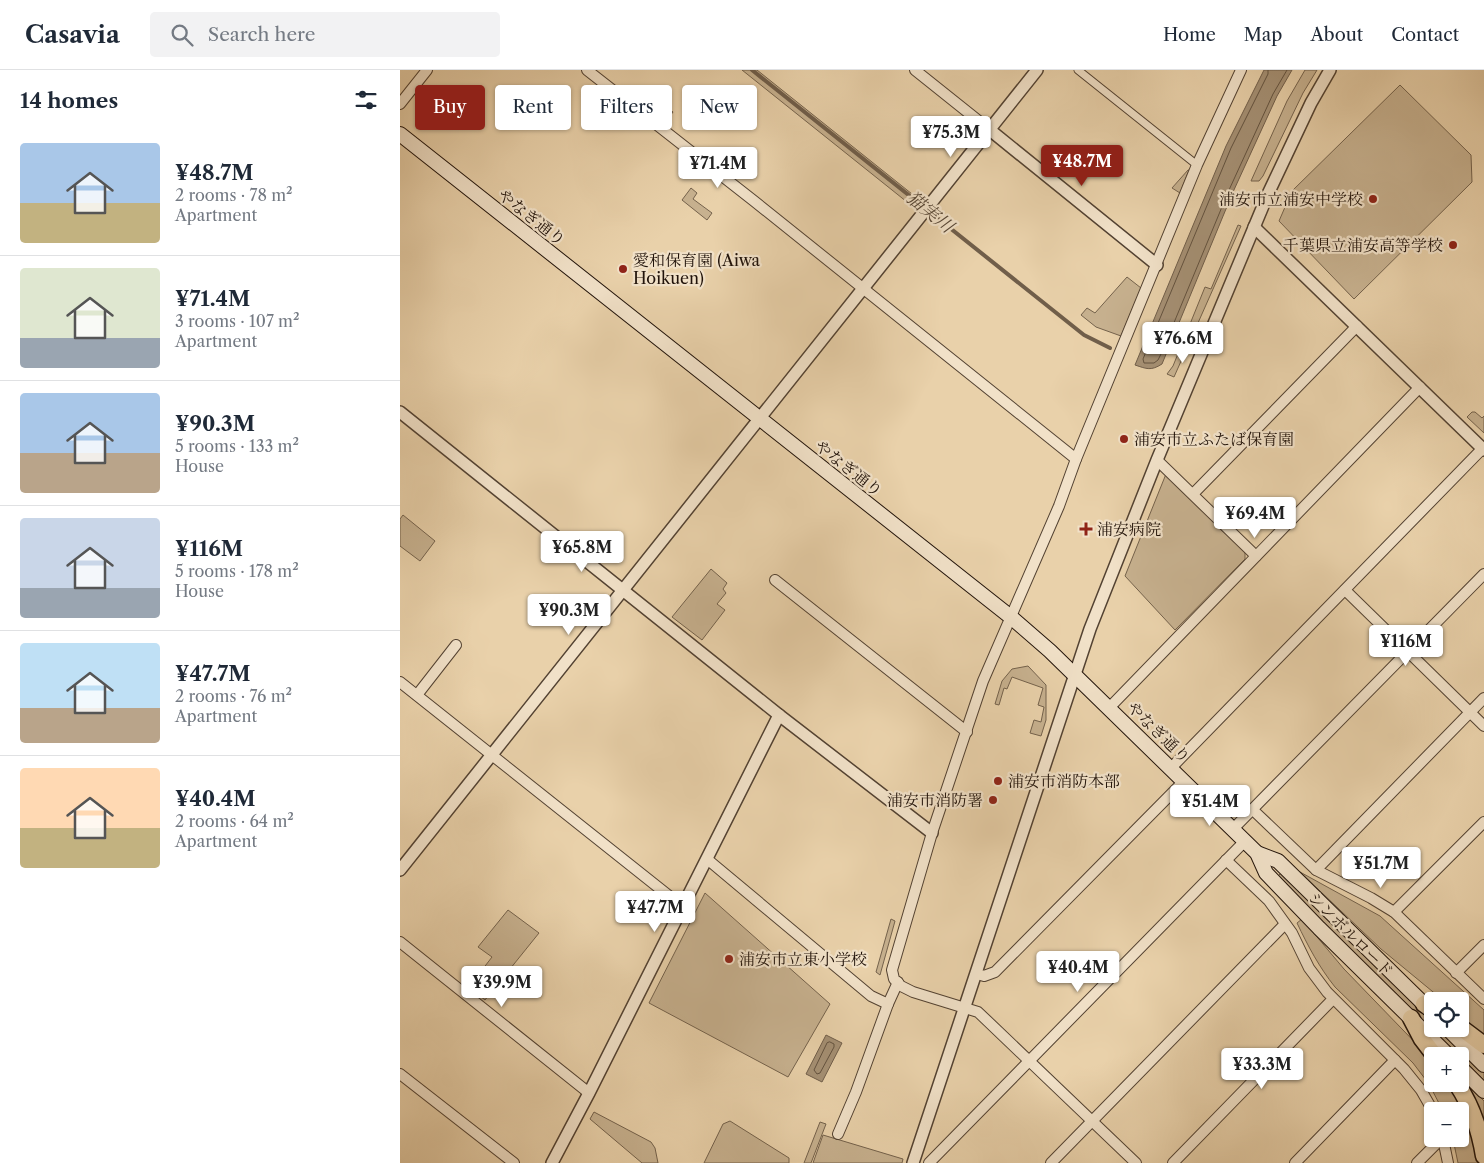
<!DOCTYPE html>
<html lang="en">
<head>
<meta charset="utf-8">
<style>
  :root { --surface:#fff; --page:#f2f2f3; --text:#1f2937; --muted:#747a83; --line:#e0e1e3; --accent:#8f2418 }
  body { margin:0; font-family:"Libre Caslon Text","Noto Serif JP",serif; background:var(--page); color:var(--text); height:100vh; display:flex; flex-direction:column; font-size:19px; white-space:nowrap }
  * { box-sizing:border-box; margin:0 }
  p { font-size:16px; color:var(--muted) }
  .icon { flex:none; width:28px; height:28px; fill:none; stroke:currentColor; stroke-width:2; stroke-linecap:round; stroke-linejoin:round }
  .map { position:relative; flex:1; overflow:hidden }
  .drawer { display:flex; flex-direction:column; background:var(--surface); width:400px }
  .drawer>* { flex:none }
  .top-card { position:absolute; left:15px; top:15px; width:475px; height:45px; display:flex; gap:10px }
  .tools { position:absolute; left:1024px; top:922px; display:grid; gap:10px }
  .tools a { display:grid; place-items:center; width:45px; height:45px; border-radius:5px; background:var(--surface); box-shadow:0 1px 4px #0004; font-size:25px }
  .price { position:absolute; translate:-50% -42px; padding:0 11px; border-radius:5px; background:#fff; color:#222; font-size:16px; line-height:32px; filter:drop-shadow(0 1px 2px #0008) }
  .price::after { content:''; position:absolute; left:50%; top:30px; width:15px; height:11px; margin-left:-8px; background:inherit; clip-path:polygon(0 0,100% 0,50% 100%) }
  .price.active { background:var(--accent); color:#fff }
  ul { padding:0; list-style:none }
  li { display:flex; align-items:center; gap:15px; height:125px; padding:0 20px }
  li+li { border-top:1px solid var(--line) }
  li span { display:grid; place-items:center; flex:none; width:140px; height:100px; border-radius:5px; color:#555 }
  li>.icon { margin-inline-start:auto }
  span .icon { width:60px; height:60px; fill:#fffc; stroke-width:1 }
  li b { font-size:21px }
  h2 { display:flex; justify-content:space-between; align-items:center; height:60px; padding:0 20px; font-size:21px }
  .pill { padding:0 18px; border-radius:5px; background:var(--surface); box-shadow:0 1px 4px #0004; font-size:18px; line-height:45px }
  .pill.active { background:var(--accent); color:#fff }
  header { display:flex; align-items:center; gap:30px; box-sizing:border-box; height:70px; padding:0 25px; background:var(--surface); border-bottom:1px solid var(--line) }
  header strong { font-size:24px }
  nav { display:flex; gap:28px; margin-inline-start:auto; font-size:18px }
  .search { width:350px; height:45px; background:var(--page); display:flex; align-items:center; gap:12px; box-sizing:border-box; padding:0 18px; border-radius:5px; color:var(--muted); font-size:19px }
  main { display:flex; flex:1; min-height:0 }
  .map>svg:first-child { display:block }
  .green { fill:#c7b18f; stroke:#74624c }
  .water { fill:#a59074; stroke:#705e4a }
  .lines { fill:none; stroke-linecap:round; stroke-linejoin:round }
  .shore { stroke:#63523f; stroke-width:1 }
  .stream { stroke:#705e4a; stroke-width:4 }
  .pedestrian-casing { stroke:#534232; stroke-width:9 }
  .minor-casing { stroke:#534232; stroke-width:12 }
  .tertiary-casing { stroke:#534232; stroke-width:14 }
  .secondary-casing { stroke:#21130a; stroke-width:16 }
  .trunk-casing { stroke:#21130a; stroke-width:19 }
  .pedestrian { stroke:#f1e1c8; stroke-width:7 }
  .minor { stroke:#f1e1c8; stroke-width:10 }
  .tertiary { stroke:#f1e1c8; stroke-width:11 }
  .secondary { stroke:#f1e1c8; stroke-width:14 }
  .trunk { stroke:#e9d1aa; stroke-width:16 }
  .poi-dot { fill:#8f2418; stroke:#f1e1c8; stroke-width:2 }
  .labels { text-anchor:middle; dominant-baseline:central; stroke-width:4.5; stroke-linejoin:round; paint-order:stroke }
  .poi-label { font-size:16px; fill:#21130a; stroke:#f1e1c8; text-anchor:start }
  .street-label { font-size:16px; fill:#21130a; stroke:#f1e1c8 }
  .water-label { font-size:18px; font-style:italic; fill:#564534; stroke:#f1e1c8 }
</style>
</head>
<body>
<header>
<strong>Casavia</strong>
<div class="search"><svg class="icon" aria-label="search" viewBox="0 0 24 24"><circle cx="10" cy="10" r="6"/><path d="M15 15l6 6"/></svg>Search here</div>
<nav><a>Home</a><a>Map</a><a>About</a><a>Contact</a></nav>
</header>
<main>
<section class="drawer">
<h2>14 homes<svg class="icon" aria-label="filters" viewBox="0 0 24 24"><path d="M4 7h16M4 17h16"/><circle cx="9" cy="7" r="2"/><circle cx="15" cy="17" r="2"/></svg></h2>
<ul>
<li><span style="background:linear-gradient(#a9c7e8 60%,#c2b280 0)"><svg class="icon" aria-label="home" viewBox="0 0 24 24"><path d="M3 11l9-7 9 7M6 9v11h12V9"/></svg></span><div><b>¥48.7M</b><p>2 rooms · 78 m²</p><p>Apartment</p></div></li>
<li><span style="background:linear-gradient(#dfe7d0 70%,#9aa5b1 0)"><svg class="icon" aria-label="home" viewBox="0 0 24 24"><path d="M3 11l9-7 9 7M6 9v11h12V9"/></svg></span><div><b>¥71.4M</b><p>3 rooms · 107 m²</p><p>Apartment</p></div></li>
<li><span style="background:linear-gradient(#a9c7e8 60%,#b9a48a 0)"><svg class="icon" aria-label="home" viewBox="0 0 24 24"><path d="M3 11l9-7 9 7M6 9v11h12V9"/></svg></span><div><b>¥90.3M</b><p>5 rooms · 133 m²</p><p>House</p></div></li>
<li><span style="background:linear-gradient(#c9d6e8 70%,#9aa5b1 0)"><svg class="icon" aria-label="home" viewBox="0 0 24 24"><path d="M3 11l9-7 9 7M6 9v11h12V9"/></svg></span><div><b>¥116M</b><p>5 rooms · 178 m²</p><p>House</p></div></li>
<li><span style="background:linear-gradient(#bfe0f5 65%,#b9a48a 0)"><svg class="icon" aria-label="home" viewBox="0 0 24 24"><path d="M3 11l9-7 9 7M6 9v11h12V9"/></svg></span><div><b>¥47.7M</b><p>2 rooms · 76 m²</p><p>Apartment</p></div></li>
<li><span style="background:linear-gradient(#ffd9b3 60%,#c2b280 0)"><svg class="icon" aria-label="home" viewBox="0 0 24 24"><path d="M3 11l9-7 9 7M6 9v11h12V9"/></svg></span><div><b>¥40.4M</b><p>2 rooms · 64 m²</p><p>Apartment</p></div></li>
</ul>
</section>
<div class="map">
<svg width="1084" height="1093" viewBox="0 0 1084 1093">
  <rect width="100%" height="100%" fill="#e9d1aa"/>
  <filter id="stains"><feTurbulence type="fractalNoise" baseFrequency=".004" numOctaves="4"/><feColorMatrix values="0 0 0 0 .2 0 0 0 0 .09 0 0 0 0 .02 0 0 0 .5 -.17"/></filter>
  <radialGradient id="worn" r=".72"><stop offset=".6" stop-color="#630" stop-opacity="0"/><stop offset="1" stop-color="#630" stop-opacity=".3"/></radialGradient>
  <!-- green -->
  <g class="green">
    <polygon points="342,0 357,0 512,124 507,132"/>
    <polygon points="905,0 917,0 903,23 863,106 859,111 851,111 887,31"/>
    <polygon points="1000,15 1071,85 1072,112 954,229 879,151 892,121"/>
    <polygon points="244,19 273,42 266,51 237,28"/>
    <polygon points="316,79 344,101 339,107 311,85"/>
    <polygon points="788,100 789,100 780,123 772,118"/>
    <polygon points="291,118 297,123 293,129 312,143 307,150 282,130"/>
    <polygon points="838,155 841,156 774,307 767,304 773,296 805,217 811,219"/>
    <polygon points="727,207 741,218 721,266 696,257 681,245 687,238 695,243"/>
    <polygon points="1072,342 1075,342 1082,348 1084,346 1084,363 1067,347"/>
    <polygon points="766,404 845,482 845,489 775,560 725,506"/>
    <polygon points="3,445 35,471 20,491 0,476 0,449"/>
    <polygon points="311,499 327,513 323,519 326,523 317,534 325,540 302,570 272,547"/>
    <polygon points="628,596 646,615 646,650 641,666 630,663 634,650 641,652 644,637 638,635 643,618 612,607 607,619 604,618 599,635 595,634 602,611 612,599"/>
    <polygon points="882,802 1032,951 1032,959 1040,959 1084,1002 1084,1010 877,807"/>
    <polygon points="900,802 980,846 1084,940 1084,968 1069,957 1060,948 1060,931 1044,931 981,879"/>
    <polygon points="305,823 430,934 388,1007 249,933"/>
    <polygon points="108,840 139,863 85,930 69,917 92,887 78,877"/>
    <polygon points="491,849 495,851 480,905 476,902"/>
    <path d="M902 849 944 899 1032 990V1014H1051L1074 1064 1079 1093H1058L1053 1069H1060V1041H1043L1029 1014 1013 993 935 917C919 897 908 876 897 853Z"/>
    <polygon points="1063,1010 1084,1031 1084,1064"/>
    <polygon points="194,1042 251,1072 255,1078 258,1093 242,1093 190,1049"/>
    <polygon points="330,1051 389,1088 389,1093 304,1093 323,1054"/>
    <polygon points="420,1052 426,1054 411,1093 404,1093"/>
    <polygon points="423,1065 503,1089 502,1093 413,1093"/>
  </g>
  <!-- water -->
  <g class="water">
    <path d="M864 0H892L877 26 833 122 762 294C751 301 747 299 735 295L826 76Z"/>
    <polygon points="426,965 442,973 422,1012 406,1004"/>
  </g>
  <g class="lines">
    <!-- shore -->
    <g class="shore">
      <polyline points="868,0 868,4 831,78 743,289 744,293 754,293 758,290 761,284 829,120 873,24 887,0"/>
      <polygon points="430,972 434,974 434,977 420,1003 417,1004 414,1000 427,973"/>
    </g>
    <!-- stream -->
    <polyline class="stream" points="352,0 684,265 710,278"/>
    <!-- pedestrian casing -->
    <g class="pedestrian-casing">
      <polyline id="pedestrian" points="678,0 797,95"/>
    </g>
    <!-- minor casing -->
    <g class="minor-casing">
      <g id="minor">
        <polyline points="187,0 354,131 676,389"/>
        <polyline points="515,0 590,60"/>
        <polyline points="0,34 27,0"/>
        <polyline points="757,390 856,486"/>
        <polyline points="793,424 957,256"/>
        <polyline points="375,510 567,662"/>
        <polyline points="945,520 1084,656"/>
        <polyline points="0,612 283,837"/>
        <polyline points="17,625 56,575"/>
        <polyline points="709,638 1020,317"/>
        <polyline points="771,698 1083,378"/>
        <polyline points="853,740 916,800 971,828 994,842 1084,929"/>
        <polyline points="833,759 1084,504"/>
        <polyline points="307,789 471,926 488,934 498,912"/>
        <polyline points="826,790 869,831 892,863 909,898 927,922 1004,999 1021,1020 1033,1041"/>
        <polyline points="916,800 1084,628"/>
        <polyline points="994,842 1084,752"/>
        <polyline points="0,872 189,1023"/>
        <polyline points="1056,903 1084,875"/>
        <polyline points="577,904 584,906 595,902 784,711"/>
        <polyline points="0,1004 114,1093"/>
        <polyline points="438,1064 456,1022 488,934"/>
        <polyline points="1043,1069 1048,1093"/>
        <polyline points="529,1093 845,771"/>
        <polyline points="651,1093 885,854"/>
        <polyline points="736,1093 578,942 513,922 501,916 494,909 492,900 532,763 583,611 659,436 676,389 797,95 841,0"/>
        <polyline points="773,1093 933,929"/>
        <polyline points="895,1093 995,990"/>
        <polyline points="1017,1093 1041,1069"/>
      </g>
    </g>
    <!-- tertiary casing -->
    <g class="tertiary-casing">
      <g id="tertiary">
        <polyline points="590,60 757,195"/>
        <polyline points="854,157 1084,380"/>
        <polyline points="0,342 379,645 532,763"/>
        <polyline points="0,800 637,0"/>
        <polyline points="152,1093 189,1023 379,645"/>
        <polyline points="513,1093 690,559 757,390 868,124 911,33 930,0"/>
      </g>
    </g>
    <!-- secondary casing -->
    <g class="secondary-casing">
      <g id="secondary">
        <polyline points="0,64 612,548 650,581 857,783 866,803 919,858 1049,986"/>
        <polyline points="857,783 878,791 1031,941"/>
        <polyline points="1048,959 1084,995"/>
        <polyline points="1060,997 1084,1021"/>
      </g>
    </g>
    <!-- trunk casing -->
    <g class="trunk-casing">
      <g id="trunk">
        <polyline points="1024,934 1032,939"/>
        <polyline points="1011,948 1022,969 1035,986"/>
        <polyline points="1060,957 1084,975"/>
        <path d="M1057 1014C1071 1035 1080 1061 1084 1086"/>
      </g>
    </g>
    <!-- pedestrian -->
    <use href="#pedestrian" class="pedestrian"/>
    <!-- minor -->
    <use href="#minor" class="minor"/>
    <!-- tertiary -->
    <use href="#tertiary" class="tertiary"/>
    <!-- secondary -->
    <use href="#secondary" class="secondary"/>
    <!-- trunk -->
    <use href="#trunk" class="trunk"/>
  </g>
  <!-- markers -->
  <g class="poi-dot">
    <circle cx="973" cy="129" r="5"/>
    <circle cx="1053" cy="175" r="5"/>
    <circle cx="223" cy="199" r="5"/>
    <circle cx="724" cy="369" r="5"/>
    <path d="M683.5 451.5h5v5h5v5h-5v5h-5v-5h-5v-5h5z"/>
    <circle cx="598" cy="711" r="5"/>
    <circle cx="593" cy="730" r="5"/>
    <circle cx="329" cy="889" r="5"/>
  </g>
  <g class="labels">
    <!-- poi labels -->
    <g class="poi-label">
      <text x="963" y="129" text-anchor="end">浦安市立浦安中学校</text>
      <text x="1043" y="175" text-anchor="end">千葉県立浦安高等学校</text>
      <text x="233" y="190">愛和保育園 (Aiwa<tspan x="233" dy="18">Hoikuen)</tspan></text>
      <text x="734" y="369">浦安市立ふたば保育園</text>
      <text x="697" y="459">浦安病院</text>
      <text x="608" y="711">浦安市消防本部</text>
      <text x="583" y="730" text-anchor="end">浦安市消防署</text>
      <text x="339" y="889">浦安市立東小学校</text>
    </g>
    <!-- street labels -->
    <g class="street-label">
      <text transform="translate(132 147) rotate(38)">やなぎ通り</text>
      <text transform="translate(449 398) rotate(38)">やなぎ通り</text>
      <text transform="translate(759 662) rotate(44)">やなぎ通り</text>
      <text transform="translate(951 864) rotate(45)">シンボルロード</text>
    </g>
    <!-- water labels -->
    <g class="water-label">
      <text transform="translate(530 142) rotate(39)">猫実川</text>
    </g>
  </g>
  <rect width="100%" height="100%" filter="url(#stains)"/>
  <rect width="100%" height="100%" fill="url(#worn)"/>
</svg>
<div class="tools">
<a><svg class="icon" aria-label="locate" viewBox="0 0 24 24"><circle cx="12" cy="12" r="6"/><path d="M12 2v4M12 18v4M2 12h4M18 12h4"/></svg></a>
<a>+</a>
<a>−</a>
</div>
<b class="price" style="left:551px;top:88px">¥75.3M</b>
<b class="price active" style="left:682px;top:117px">¥48.7M</b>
<b class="price" style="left:318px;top:119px">¥71.4M</b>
<b class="price" style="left:783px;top:294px">¥76.6M</b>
<b class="price" style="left:855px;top:469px">¥69.4M</b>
<b class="price" style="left:182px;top:503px">¥65.8M</b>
<b class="price" style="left:169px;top:566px">¥90.3M</b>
<b class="price" style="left:1006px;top:597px">¥116M</b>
<b class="price" style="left:810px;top:757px">¥51.4M</b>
<b class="price" style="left:981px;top:819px">¥51.7M</b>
<b class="price" style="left:255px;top:863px">¥47.7M</b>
<b class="price" style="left:678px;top:923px">¥40.4M</b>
<b class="price" style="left:102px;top:938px">¥39.9M</b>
<b class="price" style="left:862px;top:1020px">¥33.3M</b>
<div class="top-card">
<a class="pill active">Buy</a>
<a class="pill">Rent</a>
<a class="pill">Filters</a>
<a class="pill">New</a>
</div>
</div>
</main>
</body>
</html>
